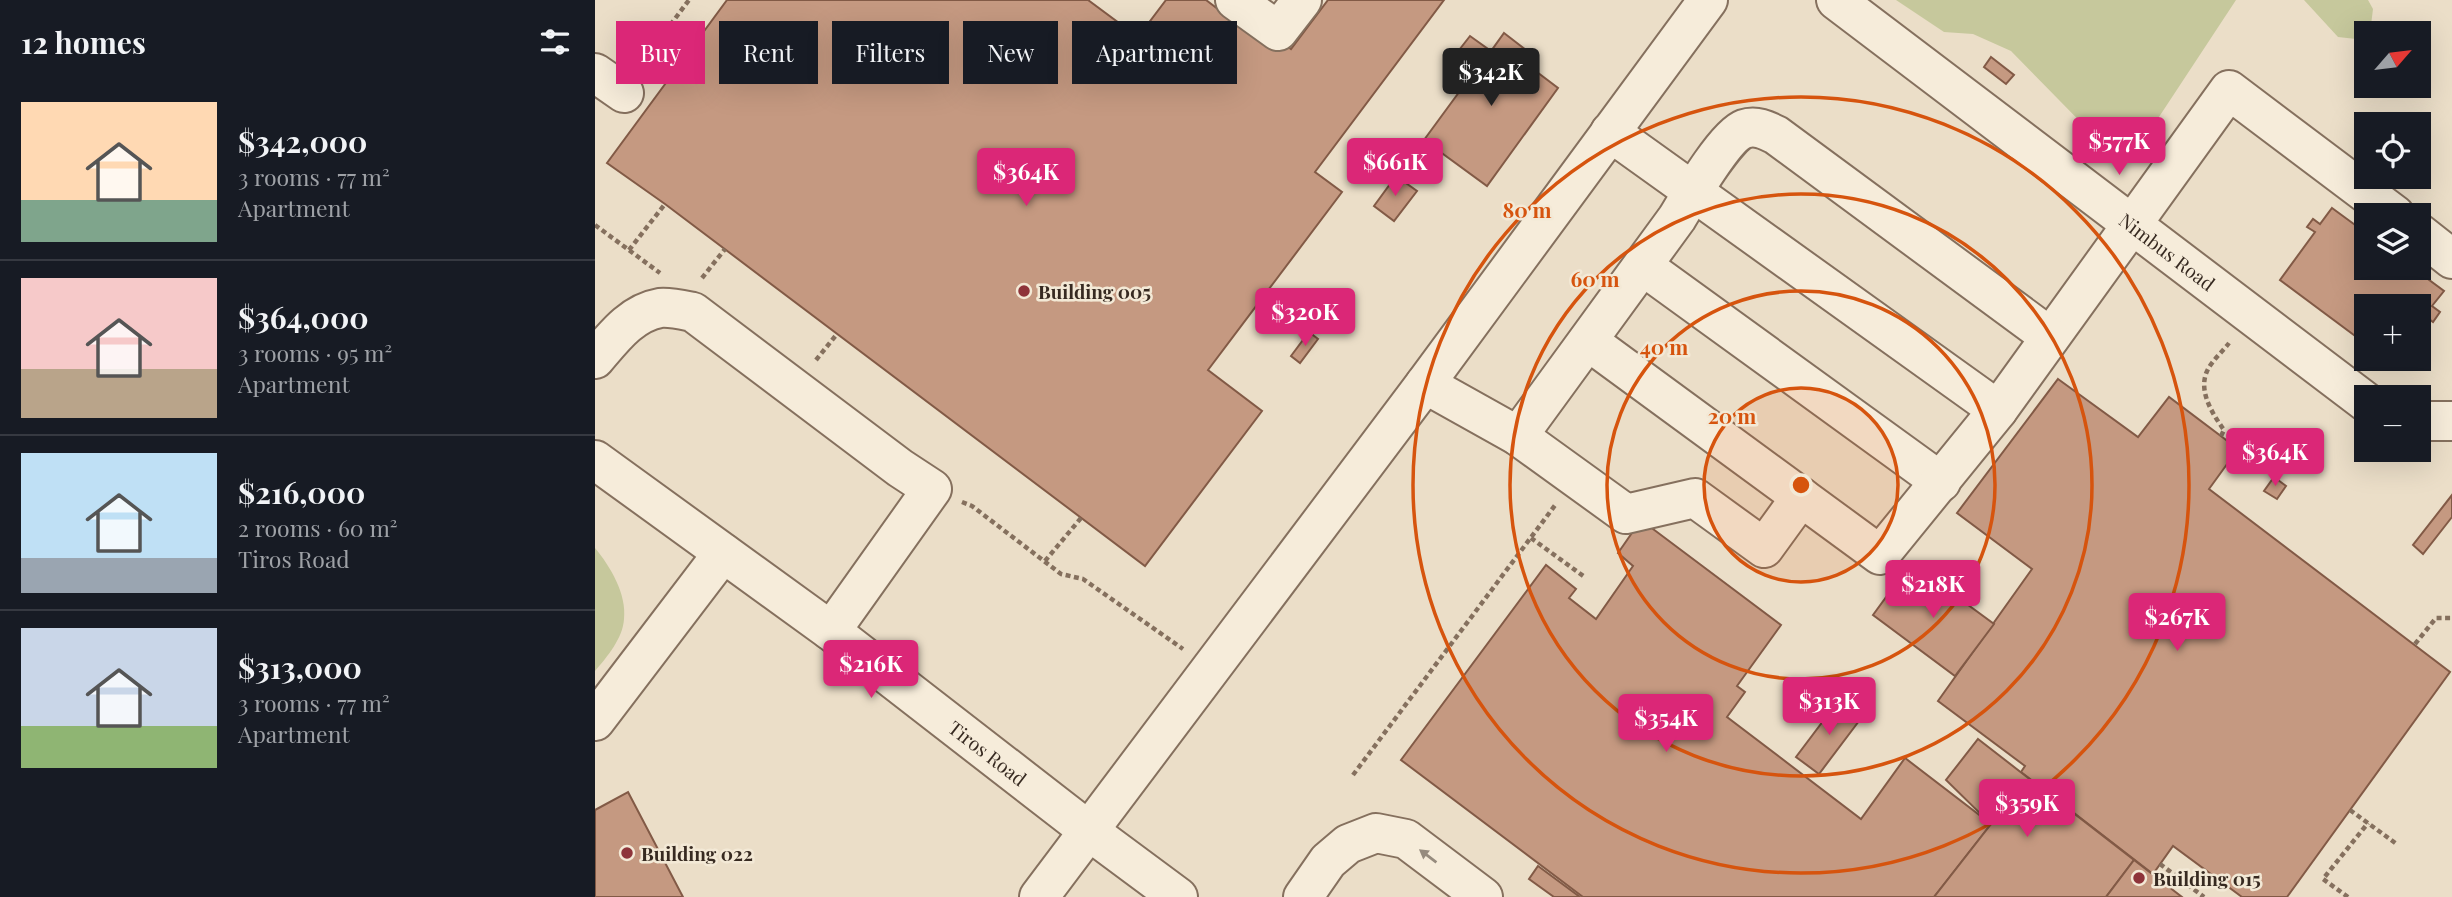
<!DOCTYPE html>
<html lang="en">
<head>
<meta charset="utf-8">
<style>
  :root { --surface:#171b24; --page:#242831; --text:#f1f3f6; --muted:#9ea1a6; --line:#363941; --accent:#db2777 }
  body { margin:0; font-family:"Playfair Display",serif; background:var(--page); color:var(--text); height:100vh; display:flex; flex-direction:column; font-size:26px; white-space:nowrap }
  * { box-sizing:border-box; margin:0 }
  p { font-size:23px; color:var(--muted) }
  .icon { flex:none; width:38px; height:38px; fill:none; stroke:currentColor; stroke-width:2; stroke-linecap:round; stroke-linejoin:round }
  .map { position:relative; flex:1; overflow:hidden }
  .side { display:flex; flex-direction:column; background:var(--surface); width:595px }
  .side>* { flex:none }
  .hud { position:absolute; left:21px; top:21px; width:665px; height:63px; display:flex; gap:14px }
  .needle { width:46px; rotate:62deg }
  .controls { position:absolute; left:1759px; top:21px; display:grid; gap:14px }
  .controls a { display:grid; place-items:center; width:77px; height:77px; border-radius:0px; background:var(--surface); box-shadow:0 7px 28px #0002; font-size:35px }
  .price { position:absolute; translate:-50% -60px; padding:0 16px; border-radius:7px; background:var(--accent); color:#fff; font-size:23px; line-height:46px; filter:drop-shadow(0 2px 4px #0008) }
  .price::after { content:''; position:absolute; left:50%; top:42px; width:21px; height:16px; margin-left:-10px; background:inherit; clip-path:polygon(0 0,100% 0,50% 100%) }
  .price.current { background:#222; color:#fff }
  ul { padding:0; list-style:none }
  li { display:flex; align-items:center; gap:21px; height:175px; padding:0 21px }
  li+li { border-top:2px solid var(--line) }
  li span { display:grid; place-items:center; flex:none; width:196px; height:140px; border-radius:0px; color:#555 }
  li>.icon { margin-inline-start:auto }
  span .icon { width:84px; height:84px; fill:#fffc; stroke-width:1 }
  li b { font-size:30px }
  h2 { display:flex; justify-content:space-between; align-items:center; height:84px; padding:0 21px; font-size:30px }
  .tag { padding:0 24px; border-radius:0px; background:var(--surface); box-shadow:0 7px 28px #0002; font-size:24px; line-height:63px }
  .tag.current { background:var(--accent); color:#fff }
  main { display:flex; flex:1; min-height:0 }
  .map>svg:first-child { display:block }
  .green { fill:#c6c89c }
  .building { fill:#c59981; stroke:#825a46; stroke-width:2 }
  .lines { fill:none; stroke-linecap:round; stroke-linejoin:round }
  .minor-casing { stroke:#85705e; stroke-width:42 }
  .path { stroke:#85705e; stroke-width:4.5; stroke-dasharray:5 3.5; stroke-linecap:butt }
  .minor { stroke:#f6ecda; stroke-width:38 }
  .oneway { fill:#968b7e }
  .ring { fill:none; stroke:#d6540e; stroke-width:3.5 }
  .poi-dot { fill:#8e343a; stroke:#f3e9d6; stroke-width:2.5 }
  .labels { text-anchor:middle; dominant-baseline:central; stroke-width:5; stroke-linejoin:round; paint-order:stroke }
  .street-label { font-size:19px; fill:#372a21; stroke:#f3e9d6 }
  .poi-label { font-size:19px; font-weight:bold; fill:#372a21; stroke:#f3e9d6; text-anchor:start }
  .centre { fill:#d6540e; stroke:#f3e9d6; stroke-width:3.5 }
  .ring-label { font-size:21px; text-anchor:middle; font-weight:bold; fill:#d6540e; stroke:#f3e9d6; stroke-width:5; stroke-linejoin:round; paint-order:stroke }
</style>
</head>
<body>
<main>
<section class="side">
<h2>12 homes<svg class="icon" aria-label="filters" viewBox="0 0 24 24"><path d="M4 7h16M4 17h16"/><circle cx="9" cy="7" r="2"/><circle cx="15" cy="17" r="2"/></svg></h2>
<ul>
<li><span style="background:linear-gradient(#ffd9b3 70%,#7fa58c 0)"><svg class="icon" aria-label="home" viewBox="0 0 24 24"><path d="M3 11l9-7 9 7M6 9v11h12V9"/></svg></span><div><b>$342,000</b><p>3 rooms · 77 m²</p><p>Apartment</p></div></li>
<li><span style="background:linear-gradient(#f6c9c9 65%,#b9a48a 0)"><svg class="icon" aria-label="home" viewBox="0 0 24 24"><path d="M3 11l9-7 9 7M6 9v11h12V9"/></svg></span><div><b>$364,000</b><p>3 rooms · 95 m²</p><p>Apartment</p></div></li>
<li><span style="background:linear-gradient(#bfe0f5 75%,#9aa5b1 0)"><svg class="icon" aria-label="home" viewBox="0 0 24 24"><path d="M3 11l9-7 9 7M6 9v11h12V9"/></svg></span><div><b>$216,000</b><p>2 rooms · 60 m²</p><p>Tiros Road</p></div></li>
<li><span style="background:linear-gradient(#c9d6e8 70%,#8fb573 0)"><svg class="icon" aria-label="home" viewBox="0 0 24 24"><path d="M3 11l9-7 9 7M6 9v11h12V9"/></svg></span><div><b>$313,000</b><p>3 rooms · 77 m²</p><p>Apartment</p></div></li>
</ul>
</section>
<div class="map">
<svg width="1857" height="897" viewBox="0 0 1857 897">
  <rect width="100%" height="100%" fill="#ebdec8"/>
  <!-- green -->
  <g class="green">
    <polygon points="1301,0 1641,0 1560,123 1558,141 1548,154 1533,156 1517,154 1416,51 1378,34 1349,32"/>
    <polygon points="1709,0 1773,0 1778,9 1775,33 1771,33 1770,40 1743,37"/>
    <path d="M0 548C15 566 32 594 29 619 28 638 12 657 0 671Z"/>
  </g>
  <!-- building -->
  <g class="building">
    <polygon points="132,0 493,0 543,37 571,0 611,0 657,35 664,25 696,49 733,0 849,0 720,172 747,192 613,370 667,411 550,566 70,204 12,163"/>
    <polygon points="909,33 940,57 934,66 963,88 892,186 829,140 881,69 861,54 875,36 896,51"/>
    <polygon points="1396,57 1419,75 1411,84 1389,67"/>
    <polygon points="801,176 822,191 799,221 779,206"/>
    <polygon points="1737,208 1771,233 1771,268 1818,268 1849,291 1837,306 1845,312 1838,322 1830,316 1824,325 1824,306 1771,306 1771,344 1685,280 1720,232 1712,227 1718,219 1725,224"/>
    <polygon points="714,332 723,339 705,363 696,356"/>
    <polygon points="1463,379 1543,437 1574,397 1643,449 1614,489 1855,672 1692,897 1647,897 1578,846 1558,874 1426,772 1430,766 1343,701 1437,569 1362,513"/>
    <polygon points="1679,477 1691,486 1682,499 1669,491"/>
    <polygon points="1857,495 1857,517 1828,554 1818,545"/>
    <polygon points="1046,520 1186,625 1142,686 1150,692 1132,717 1266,819 1310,758 1396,824 1339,897 988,897 806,760 951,565 981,589 974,598 1001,619 1038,566 1023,553"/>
    <polygon points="1316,563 1399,624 1360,676 1278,615"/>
    <polygon points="1244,700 1267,717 1224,774 1201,757"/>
    <polygon points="1383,739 1539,860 1511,897 1339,897 1396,824 1351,780"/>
    <polygon points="33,792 88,897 0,897 0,810"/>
    <polygon points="1539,860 1587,897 1511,897"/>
    <polygon points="943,866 985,897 959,897 934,879"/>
  </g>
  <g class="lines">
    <!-- minor casing -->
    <g class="minor-casing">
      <g id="minor">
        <polyline points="640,0 683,31 707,0"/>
        <path id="s1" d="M1241 0 1771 402"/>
        <polyline points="0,73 29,93"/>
        <polyline points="1015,132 1403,410"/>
        <polyline points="1824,233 1857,259"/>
        <polyline points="1048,266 1346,482"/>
        <polyline points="993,341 1285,555 1403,410 1634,90 1800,215"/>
        <path d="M0 359C18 338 36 313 65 308 75 307 88 310 98 312L305 468 337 489 236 631"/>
        <polyline points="830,384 923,436 1031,514 1100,498 1169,548 1206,497"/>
        <polyline points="1824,421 1857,421"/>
        <path d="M923 436 1082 218C1093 200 1130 136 1149 129 1161 125 1171 130 1181 135L1455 337"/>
        <path id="s2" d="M0 460 236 631 494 831 583 897"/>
        <polyline points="0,721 128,553"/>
        <polyline points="444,897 830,384 1113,0"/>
        <polyline points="708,897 733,861 753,844 781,833 811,839 888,897"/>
      </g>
    </g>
    <!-- path -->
    <g class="path">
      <polyline points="55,52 94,0"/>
      <polyline points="0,225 65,273"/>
      <polyline points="34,250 70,204"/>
      <polyline points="107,278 130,249"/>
      <polyline points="221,360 242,334"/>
      <path d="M1626 436 1629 430C1617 413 1602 390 1613 369 1618 360 1628 351 1634 343"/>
      <polyline points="367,502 377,506 466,574 488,579 588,649"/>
      <polyline points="936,538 991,578"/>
      <polyline points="450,561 486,518"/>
      <polyline points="1820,644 1841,618 1857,618"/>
      <polyline points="758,775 961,504"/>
      <polyline points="1755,810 1803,845"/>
      <polyline points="1565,864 1609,897"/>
      <polyline points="1753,897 1728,879 1773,823"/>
    </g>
    <!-- minor -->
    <use href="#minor" class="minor"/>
  </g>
  <!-- one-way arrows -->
  <defs><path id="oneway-solid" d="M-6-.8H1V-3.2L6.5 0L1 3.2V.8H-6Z" transform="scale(1.75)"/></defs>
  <use class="oneway" href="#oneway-solid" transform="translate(833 856) rotate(-143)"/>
  <!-- distance rings -->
  <circle cx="1206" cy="485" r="97" fill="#d6540e" fill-opacity=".12"/>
  <g class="ring">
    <circle cx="1206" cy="485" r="97"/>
    <circle cx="1206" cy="485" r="194"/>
    <circle cx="1206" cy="485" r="291"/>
    <circle cx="1206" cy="485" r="388"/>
  </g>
  <!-- markers -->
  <g class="poi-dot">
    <circle cx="429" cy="291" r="7"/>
    <circle cx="32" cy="853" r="7"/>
    <circle cx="1544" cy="878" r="7"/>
  </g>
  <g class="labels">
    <!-- street labels -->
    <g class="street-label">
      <text stroke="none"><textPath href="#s1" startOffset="416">Nimbus Road</textPath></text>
      <text stroke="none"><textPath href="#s2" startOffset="490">Tiros Road</textPath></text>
    </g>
    <!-- poi labels -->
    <g class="poi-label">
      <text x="443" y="291">Building 005</text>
      <text x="46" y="853">Building 022</text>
      <text x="1558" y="878">Building 015</text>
    </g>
  </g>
  <circle cx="1206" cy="485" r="10" class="centre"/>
  <g class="ring-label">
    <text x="932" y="218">80 m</text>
    <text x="1000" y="287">60 m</text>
    <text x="1069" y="355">40 m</text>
    <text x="1137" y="424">20 m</text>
  </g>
</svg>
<div class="controls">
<a><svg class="needle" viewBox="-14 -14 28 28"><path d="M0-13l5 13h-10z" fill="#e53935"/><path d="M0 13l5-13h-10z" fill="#9ea1a6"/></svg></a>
<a><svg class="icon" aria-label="locate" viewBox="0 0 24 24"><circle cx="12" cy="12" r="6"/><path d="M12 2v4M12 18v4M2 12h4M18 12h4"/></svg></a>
<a><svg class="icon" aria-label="layers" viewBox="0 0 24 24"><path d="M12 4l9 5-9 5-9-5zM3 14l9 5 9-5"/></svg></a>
<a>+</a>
<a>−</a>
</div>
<b class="price current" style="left:896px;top:108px">$342K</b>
<b class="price" style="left:1524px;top:177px">$577K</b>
<b class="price" style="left:800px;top:198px">$661K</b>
<b class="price" style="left:431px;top:208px">$364K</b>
<b class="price" style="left:710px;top:348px">$320K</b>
<b class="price" style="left:1680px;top:488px">$364K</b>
<b class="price" style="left:1338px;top:620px">$218K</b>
<b class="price" style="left:1582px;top:653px">$267K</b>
<b class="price" style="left:276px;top:700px">$216K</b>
<b class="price" style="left:1234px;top:737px">$313K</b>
<b class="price" style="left:1071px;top:754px">$354K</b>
<b class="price" style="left:1432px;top:839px">$359K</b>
<div class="hud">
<a class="tag current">Buy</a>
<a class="tag">Rent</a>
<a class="tag">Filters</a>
<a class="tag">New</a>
<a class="tag">Apartment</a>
</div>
</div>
</main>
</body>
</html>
